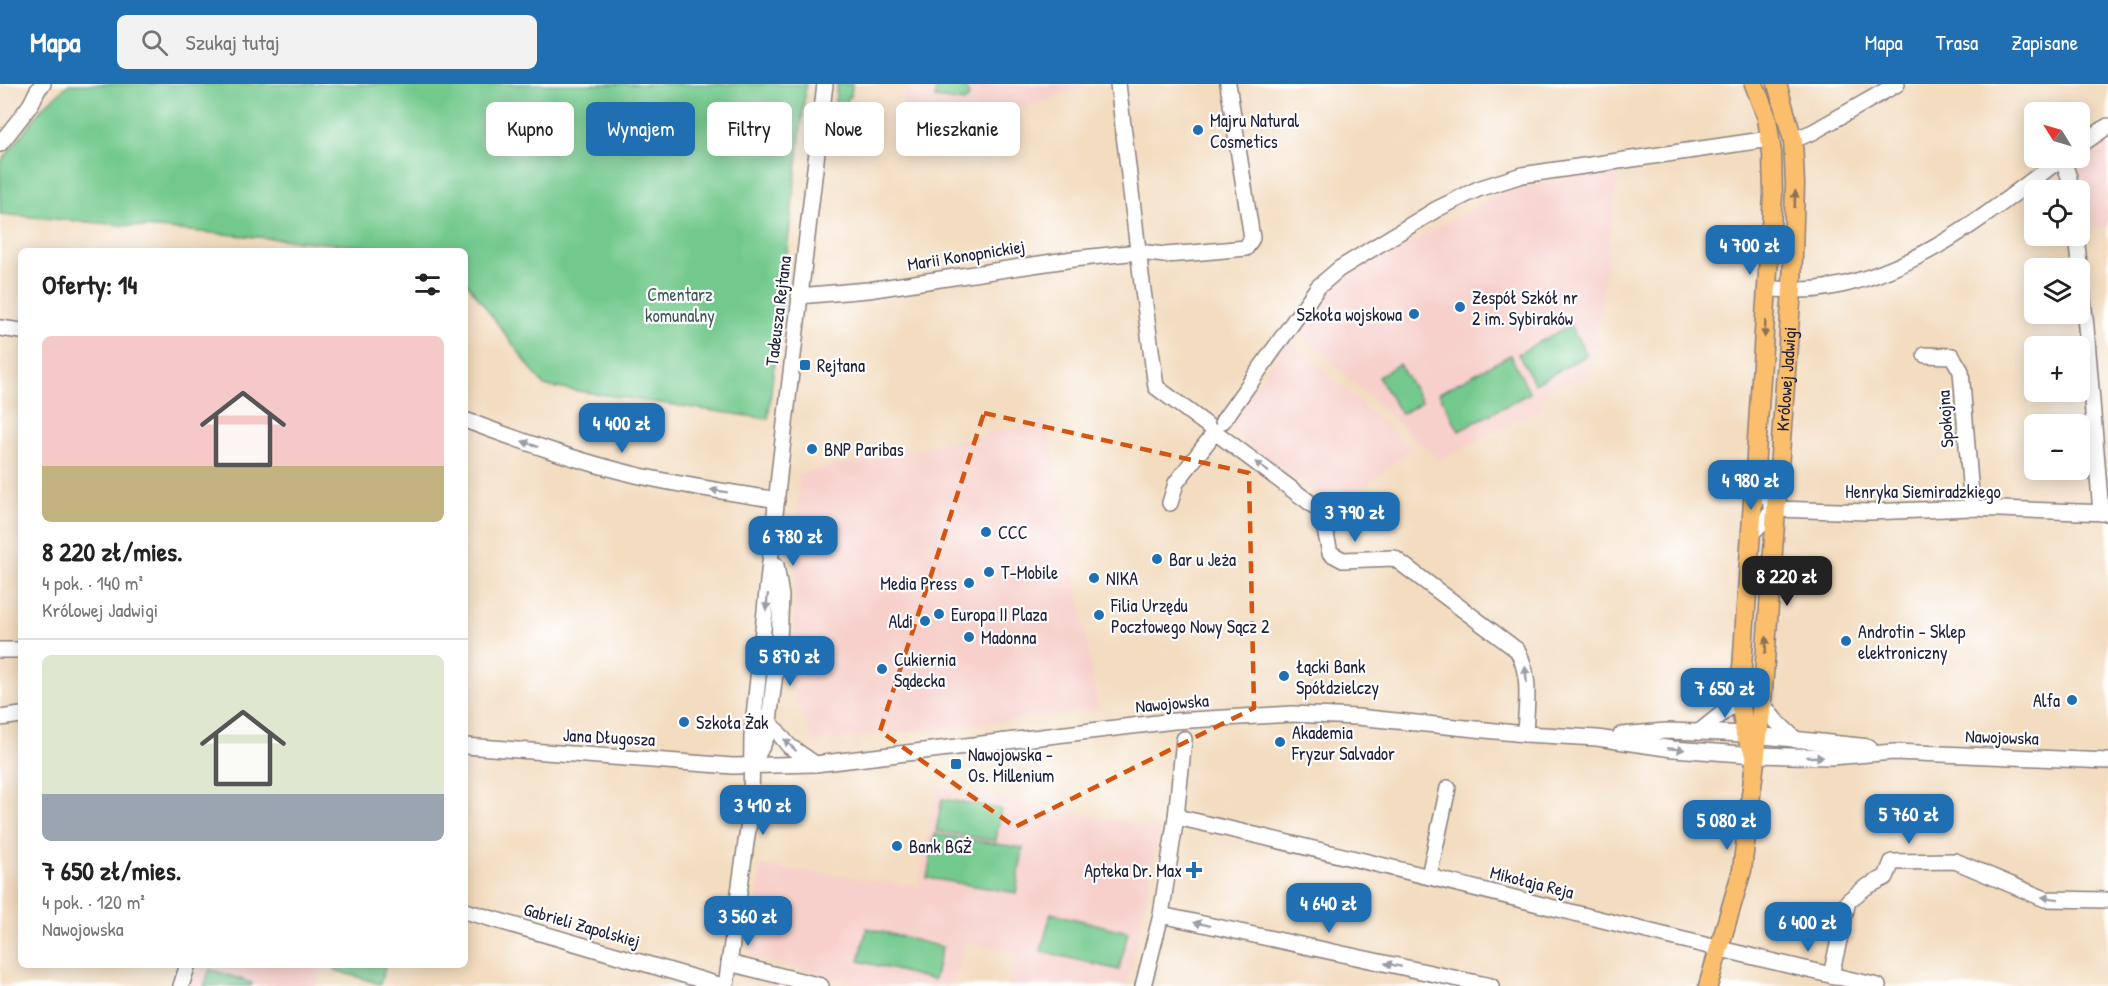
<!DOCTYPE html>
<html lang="pl">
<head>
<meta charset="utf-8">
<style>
  :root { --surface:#fff; --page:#f2f2f2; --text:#222; --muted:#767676; --line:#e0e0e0; --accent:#1f6fb2 }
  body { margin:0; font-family:"Patrick Hand",sans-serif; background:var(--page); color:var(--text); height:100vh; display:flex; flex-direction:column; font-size:22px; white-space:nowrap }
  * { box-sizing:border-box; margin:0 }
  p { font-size:20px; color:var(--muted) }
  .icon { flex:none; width:33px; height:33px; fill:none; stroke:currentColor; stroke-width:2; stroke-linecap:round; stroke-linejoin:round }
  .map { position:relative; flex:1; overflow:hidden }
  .details { position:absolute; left:18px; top:164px; width:450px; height:720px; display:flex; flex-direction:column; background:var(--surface); border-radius:9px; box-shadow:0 3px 15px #0003 }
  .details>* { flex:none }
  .guide { position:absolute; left:486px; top:18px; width:570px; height:54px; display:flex; gap:12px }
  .needle { width:39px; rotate:307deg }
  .buttons { position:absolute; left:2024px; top:18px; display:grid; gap:12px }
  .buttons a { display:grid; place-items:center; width:66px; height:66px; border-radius:9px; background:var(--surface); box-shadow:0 3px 15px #0003; font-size:30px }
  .price { position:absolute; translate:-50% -51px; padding:0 14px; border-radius:12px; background:var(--accent); color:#fff; font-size:20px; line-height:39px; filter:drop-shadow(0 2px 3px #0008) }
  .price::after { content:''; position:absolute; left:50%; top:36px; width:18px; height:14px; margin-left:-9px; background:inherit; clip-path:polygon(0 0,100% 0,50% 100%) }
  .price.selected { background:#222; color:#fff }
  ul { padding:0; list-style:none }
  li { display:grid; align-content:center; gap:12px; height:318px; padding:0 24px }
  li+li { border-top:2px solid var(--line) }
  li span { display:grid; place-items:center; height:186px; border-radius:9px; color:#555 }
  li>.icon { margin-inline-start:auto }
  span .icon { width:108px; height:108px; fill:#fffc; stroke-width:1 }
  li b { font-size:26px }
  h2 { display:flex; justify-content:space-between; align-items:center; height:72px; padding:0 24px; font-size:26px }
  .pill { padding:0 21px; border-radius:9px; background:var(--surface); box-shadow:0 3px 15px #0003; font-size:21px; line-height:54px }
  .pill.selected { background:var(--accent); color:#fff }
  header { display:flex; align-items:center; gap:36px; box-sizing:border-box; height:84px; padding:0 30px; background:var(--accent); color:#fff }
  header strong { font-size:28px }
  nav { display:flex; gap:33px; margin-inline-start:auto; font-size:21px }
  .search { width:420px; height:54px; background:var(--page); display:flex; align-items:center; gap:15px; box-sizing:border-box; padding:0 21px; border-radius:9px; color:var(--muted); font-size:22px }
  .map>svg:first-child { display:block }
  .built { fill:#f7d0cb }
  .green { fill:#73c98d; stroke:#4a7664; stroke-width:1.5 }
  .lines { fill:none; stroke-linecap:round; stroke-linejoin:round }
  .minor-casing { stroke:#8a7f7d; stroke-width:18 }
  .major-casing { stroke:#8a7f7d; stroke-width:21 }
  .minor { stroke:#fff; stroke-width:15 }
  .major { stroke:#fabe6d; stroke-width:18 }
  .oneway { fill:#8e7054 }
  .oneway2 { fill:#9c9ca7 }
  .marked { fill:none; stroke:#d45411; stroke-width:4.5; stroke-dasharray:12 8; stroke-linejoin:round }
  .poi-dot { fill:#1f6fb2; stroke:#fff; stroke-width:2 }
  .labels { text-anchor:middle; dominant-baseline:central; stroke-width:4.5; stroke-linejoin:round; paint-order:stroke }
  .poi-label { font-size:18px; fill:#22223b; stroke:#fff; text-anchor:start }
  .street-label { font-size:18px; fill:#22223b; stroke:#fff }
  .park-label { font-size:18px; fill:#3e5c58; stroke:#fff }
</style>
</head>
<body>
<header>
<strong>Mapa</strong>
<div class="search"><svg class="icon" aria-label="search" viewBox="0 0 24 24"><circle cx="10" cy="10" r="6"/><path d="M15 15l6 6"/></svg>Szukaj tutaj</div>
<nav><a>Mapa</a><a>Trasa</a><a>Zapisane</a></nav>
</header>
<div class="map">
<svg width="2108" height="902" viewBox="0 0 2108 902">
  <rect width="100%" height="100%" fill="#fff"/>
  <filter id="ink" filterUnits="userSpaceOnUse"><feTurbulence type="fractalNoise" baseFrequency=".0167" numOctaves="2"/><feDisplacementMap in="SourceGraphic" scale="12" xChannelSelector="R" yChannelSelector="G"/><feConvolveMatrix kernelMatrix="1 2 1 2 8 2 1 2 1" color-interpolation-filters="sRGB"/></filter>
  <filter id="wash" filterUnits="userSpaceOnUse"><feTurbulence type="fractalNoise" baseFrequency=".008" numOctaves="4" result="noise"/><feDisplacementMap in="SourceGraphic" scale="24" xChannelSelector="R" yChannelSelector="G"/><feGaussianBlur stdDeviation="1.35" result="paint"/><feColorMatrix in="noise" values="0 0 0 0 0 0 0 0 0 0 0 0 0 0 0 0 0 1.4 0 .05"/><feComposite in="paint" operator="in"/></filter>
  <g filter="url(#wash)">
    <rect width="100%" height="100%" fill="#f3dcbf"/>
    <!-- built -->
    <g class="built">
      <polygon points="905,0 1089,0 1004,33 900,53"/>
      <polygon points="2108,60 2108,142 2083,146 2079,77"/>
      <polygon points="1619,85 1591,292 1549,304 1539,325 1440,377 1300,250 1339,196 1507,106"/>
      <polygon points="1288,257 1319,282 1411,365 1360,407 1325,418 1225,342"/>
      <polygon points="1047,337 1099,626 813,658 791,603 799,390"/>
      <polygon points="937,702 1160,745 1127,902 1007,902 1016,870 965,857 950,902 868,902 750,873 761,782 919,802 921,785"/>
      <polygon points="193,881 323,881 316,902 187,902"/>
    </g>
    <!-- green -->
    <g class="green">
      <polygon points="69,0 806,0 768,335 544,302 465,196 465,166 403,166 0,130 0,79 43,23"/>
      <polygon points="837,0 852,0 851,13 848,13 844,45 840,48 832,46"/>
      <polygon points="937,0 963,0 969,11 968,15 964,18 935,14"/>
      <polygon points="1570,241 1587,271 1535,300 1518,270"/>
      <polygon points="1510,271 1530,309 1459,347 1439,309"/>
      <polygon points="1399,280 1422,318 1401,330 1378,293"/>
      <polygon points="942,715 1001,725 996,757 936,747"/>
      <polygon points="935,750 1023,764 1016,809 927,794"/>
      <polygon points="1051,829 1128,848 1119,886 1041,867"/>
      <polygon points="867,844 942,863 934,896 859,877"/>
      <polygon points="337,881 337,880 386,881 380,900 335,886"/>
      <polygon points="210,885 252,899 251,902 204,902"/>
    </g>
  </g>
  <g filter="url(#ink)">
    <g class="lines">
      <!-- minor casing -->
      <g class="minor-casing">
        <g id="minor">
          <polyline points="1118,0 1142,199 1156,303 1207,341"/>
          <polyline points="1793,56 1813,48 1897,0"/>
          <path d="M0 60C10 47 21 34 30 21 35 14 36 5 43 0"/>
          <polyline points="2079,62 2108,42"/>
          <polyline points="2062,74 2069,93 2070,106"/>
          <polyline points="2076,152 2086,243 2101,429"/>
          <path d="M1767 205C1784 205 1802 207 1818 205 1913 193 1988 129 2062 74"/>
          <polyline points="799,212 868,206 1073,175 1138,168 1165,171 1192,169 1246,164 1252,154 1228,0"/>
          <polyline points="0,244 21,247"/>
          <polyline points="1925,271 1952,272 1961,287 1972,424"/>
          <path d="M465 336C521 357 577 377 636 391 682 402 730 408 777 416"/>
          <polyline points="1223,337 1318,203 1339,185 1437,125 1478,105 1522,91 1770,55"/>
          <polyline points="1758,388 1763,407 1775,425"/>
          <path d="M1170 419 1176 399 1215 348 1321 427 1330 469 1343 476 1394 474 1517 566C1532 592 1526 621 1525 650"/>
          <polyline points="1775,425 1869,428 1972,424 2108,429"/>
          <polyline points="1750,451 1775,425"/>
          <polyline points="0,566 21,566"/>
          <polyline points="1762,619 1775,636 1796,656"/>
          <polyline points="0,634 21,631"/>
          <polyline points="769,637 789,662 815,680"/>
          <polyline points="1699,648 1740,615"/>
          <polyline points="1621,651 1666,647 1699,648 1745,650 1869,663"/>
          <polyline points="465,662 733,682 815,680 1174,637 1292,630 1357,633 1525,650 1597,654 1673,665 1756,671 1831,673 1894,668 2108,677"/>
          <polyline points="754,678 766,654 769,637 779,558 781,512 776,481"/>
          <path d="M1176 733C1411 785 1643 849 1878 902"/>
          <polyline points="1429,792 1448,704"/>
          <polyline points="465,827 722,902"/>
          <polyline points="1161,831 1491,902"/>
          <polyline points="729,879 821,902"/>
          <polyline points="1831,891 1848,817 1866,803 1886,793 1892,778 1955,777 2045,815 2108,816"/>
          <polyline points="181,902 188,880"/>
          <polyline points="726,902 751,723 752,652 780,382 825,0"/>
          <polyline points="1143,902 1161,831 1176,733 1184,655"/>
        </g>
      </g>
      <!-- major casing -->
      <g class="major-casing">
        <g id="major">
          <polyline points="1754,0 1767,34 1772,69 1773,111 1740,615 1745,650 1756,671"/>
          <path id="s1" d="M1708 902 1742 786 1762 619 1792 205 1795 100 1793 56 1777 0"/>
        </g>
      </g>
      <!-- minor -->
      <use href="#minor" class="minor"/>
      <!-- major -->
      <use href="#major" class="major"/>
    </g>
    <!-- one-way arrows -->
    <defs><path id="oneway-solid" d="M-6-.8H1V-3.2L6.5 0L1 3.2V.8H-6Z" transform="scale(1.5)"/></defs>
    <g class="oneway">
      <use href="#oneway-solid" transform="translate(1795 115) rotate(-88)"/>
      <use href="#oneway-solid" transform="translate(1765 245) rotate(93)"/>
      <use href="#oneway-solid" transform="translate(1766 561) rotate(-86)"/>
    </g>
    <g class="oneway2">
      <use href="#oneway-solid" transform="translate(530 360) rotate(-160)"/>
      <use href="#oneway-solid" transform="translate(1262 383) rotate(-143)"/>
      <use href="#oneway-solid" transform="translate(719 407) rotate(-171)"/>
      <use href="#oneway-solid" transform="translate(767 518) rotate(96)"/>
      <use href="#oneway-solid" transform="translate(1526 591) rotate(-95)"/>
      <use href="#oneway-solid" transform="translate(790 661) rotate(-136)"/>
      <use href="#oneway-solid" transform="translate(1676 665) rotate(5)"/>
      <use href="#oneway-solid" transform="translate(1815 673) rotate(1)"/>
      <use href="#oneway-solid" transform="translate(2050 814) rotate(-173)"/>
      <use href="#oneway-solid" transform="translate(1202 840) rotate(-168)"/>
      <use href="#oneway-solid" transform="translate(1393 881) rotate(-168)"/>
    </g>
  </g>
  <!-- marked area -->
  <path class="marked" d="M984 329 1249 389 1254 624 1015 743 880 647Z"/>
  <!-- markers -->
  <g class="poi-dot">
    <circle cx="1198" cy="46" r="6"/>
    <circle cx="1460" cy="223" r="6"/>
    <circle cx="1414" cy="230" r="6"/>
    <rect x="799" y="275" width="12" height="12" rx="3"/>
    <circle cx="812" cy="365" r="6"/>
    <circle cx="986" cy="448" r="6"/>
    <circle cx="1157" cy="475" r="6"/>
    <circle cx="989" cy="488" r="6"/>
    <circle cx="1094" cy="494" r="6"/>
    <circle cx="969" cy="499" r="6"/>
    <circle cx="939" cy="530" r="6"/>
    <circle cx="1099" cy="531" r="6"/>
    <circle cx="925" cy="537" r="6"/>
    <circle cx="969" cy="553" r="6"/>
    <circle cx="1846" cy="557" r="6"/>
    <circle cx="882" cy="585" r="6"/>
    <circle cx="1284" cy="592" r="6"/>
    <circle cx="2072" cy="616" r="6"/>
    <circle cx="684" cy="638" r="6"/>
    <circle cx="1280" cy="658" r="6"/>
    <rect x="950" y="674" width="12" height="12" rx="3"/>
    <circle cx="897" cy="762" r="6"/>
    <path d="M1191 777h6v6h6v6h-6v6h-6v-6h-6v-6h6z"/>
  </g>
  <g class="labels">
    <!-- poi labels -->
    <g class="poi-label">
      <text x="1210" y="36">Majru Natural<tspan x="1210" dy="21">Cosmetics</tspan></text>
      <text x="1472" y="213">Zespół Szkół nr<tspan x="1472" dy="21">2 im. Sybiraków</tspan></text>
      <text x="1402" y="230" text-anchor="end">Szkoła wojskowa</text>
      <text x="817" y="281">Rejtana</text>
      <text x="824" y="365">BNP Paribas</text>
      <text x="998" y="448">CCC</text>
      <text x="1169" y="475">Bar u Jeża</text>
      <text x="1001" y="488">T-Mobile</text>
      <text x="1106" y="494">NIKA</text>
      <text x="957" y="499" text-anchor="end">Media Press</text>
      <text x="1111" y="521">Filia Urzędu<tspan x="1111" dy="21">Pocztowego Nowy Sącz 2</tspan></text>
      <text x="951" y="530">Europa II Plaza</text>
      <text x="913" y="537" text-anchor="end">Aldi</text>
      <text x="1858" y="547">Androtin - Sklep<tspan x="1858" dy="21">elektroniczny</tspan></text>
      <text x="981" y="553">Madonna</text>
      <text x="894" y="575">Cukiernia<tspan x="894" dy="21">Sądecka</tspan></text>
      <text x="1296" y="582">Łącki Bank<tspan x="1296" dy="21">Spółdzielczy</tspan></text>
      <text x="2060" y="616" text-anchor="end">Alfa</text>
      <text x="696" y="638">Szkoła Żak</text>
      <text x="1292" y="648">Akademia<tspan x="1292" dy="21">Fryzur Salvador</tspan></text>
      <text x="968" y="670">Nawojowska -<tspan x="968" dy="21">Os. Millenium</tspan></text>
      <text x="909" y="762">Bank BGŻ</text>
      <text x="1182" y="786" text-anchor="end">Apteka Dr. Max</text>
    </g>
    <!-- street labels -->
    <g class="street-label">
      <text transform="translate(966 171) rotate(-9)">Marii Konopnickiej</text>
      <text transform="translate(778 227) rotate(-83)">Tadeusza Rejtana</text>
      <text stroke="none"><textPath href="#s1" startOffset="614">Królowej Jadwigi</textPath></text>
      <text transform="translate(1945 335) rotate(-94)">Spokojna</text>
      <text x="1923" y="407">Henryka Siemiradzkiego</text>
      <text transform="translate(1172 619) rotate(-5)">Nawojowska</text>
      <text transform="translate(609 653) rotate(3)">Jana Długosza</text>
      <text transform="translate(2002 653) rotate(2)">Nawojowska</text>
      <text transform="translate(1532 798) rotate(14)">Mikołaja Reja</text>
      <text transform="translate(582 841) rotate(16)">Gabrieli Zapolskiej</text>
    </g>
    <!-- park labels -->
    <g class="park-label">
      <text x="680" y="210">Cmentarz<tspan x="680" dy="21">komunalny</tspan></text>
    </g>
  </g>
</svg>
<div class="buttons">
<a><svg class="needle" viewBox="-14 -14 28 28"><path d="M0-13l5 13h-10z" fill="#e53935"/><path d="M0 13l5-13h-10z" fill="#767676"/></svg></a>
<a><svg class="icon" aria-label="locate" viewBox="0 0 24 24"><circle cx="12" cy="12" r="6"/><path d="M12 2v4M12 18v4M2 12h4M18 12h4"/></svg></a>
<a><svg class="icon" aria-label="layers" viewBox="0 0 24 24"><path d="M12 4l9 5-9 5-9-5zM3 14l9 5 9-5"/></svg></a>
<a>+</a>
<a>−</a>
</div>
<b class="price" style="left:1750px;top:192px">4 700 zł</b>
<b class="price" style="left:622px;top:370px">4 400 zł</b>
<b class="price" style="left:1751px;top:427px">4 980 zł</b>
<b class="price" style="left:1355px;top:459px">3 790 zł</b>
<b class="price" style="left:793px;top:483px">6 780 zł</b>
<b class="price selected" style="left:1787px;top:523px">8 220 zł</b>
<b class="price" style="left:790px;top:603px">5 870 zł</b>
<b class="price" style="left:1725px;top:635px">7 650 zł</b>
<b class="price" style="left:763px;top:752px">3 410 zł</b>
<b class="price" style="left:1909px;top:761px">5 760 zł</b>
<b class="price" style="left:1727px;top:767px">5 080 zł</b>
<b class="price" style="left:1329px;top:850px">4 640 zł</b>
<b class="price" style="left:748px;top:863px">3 560 zł</b>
<b class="price" style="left:1808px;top:869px">6 400 zł</b>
<div class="guide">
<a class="pill">Kupno</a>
<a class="pill selected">Wynajem</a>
<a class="pill">Filtry</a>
<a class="pill">Nowe</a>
<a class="pill">Mieszkanie</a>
</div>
<section class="details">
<h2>Oferty: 14<svg class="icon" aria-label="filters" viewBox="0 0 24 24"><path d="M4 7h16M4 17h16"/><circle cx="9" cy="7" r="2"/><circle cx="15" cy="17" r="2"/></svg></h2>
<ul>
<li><span style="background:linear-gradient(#f6c9c9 70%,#c2b280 0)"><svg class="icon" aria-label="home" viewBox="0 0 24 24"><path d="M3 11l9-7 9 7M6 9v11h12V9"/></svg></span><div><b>8 220 zł/mies.</b><p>4 pok. · 140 m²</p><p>Królowej Jadwigi</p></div></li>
<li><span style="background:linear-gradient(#dfe7d0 75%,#9aa5b1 0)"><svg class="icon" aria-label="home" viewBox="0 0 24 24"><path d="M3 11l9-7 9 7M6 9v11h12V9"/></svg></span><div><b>7 650 zł/mies.</b><p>4 pok. · 120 m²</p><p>Nawojowska</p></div></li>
</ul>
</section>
</div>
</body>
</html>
